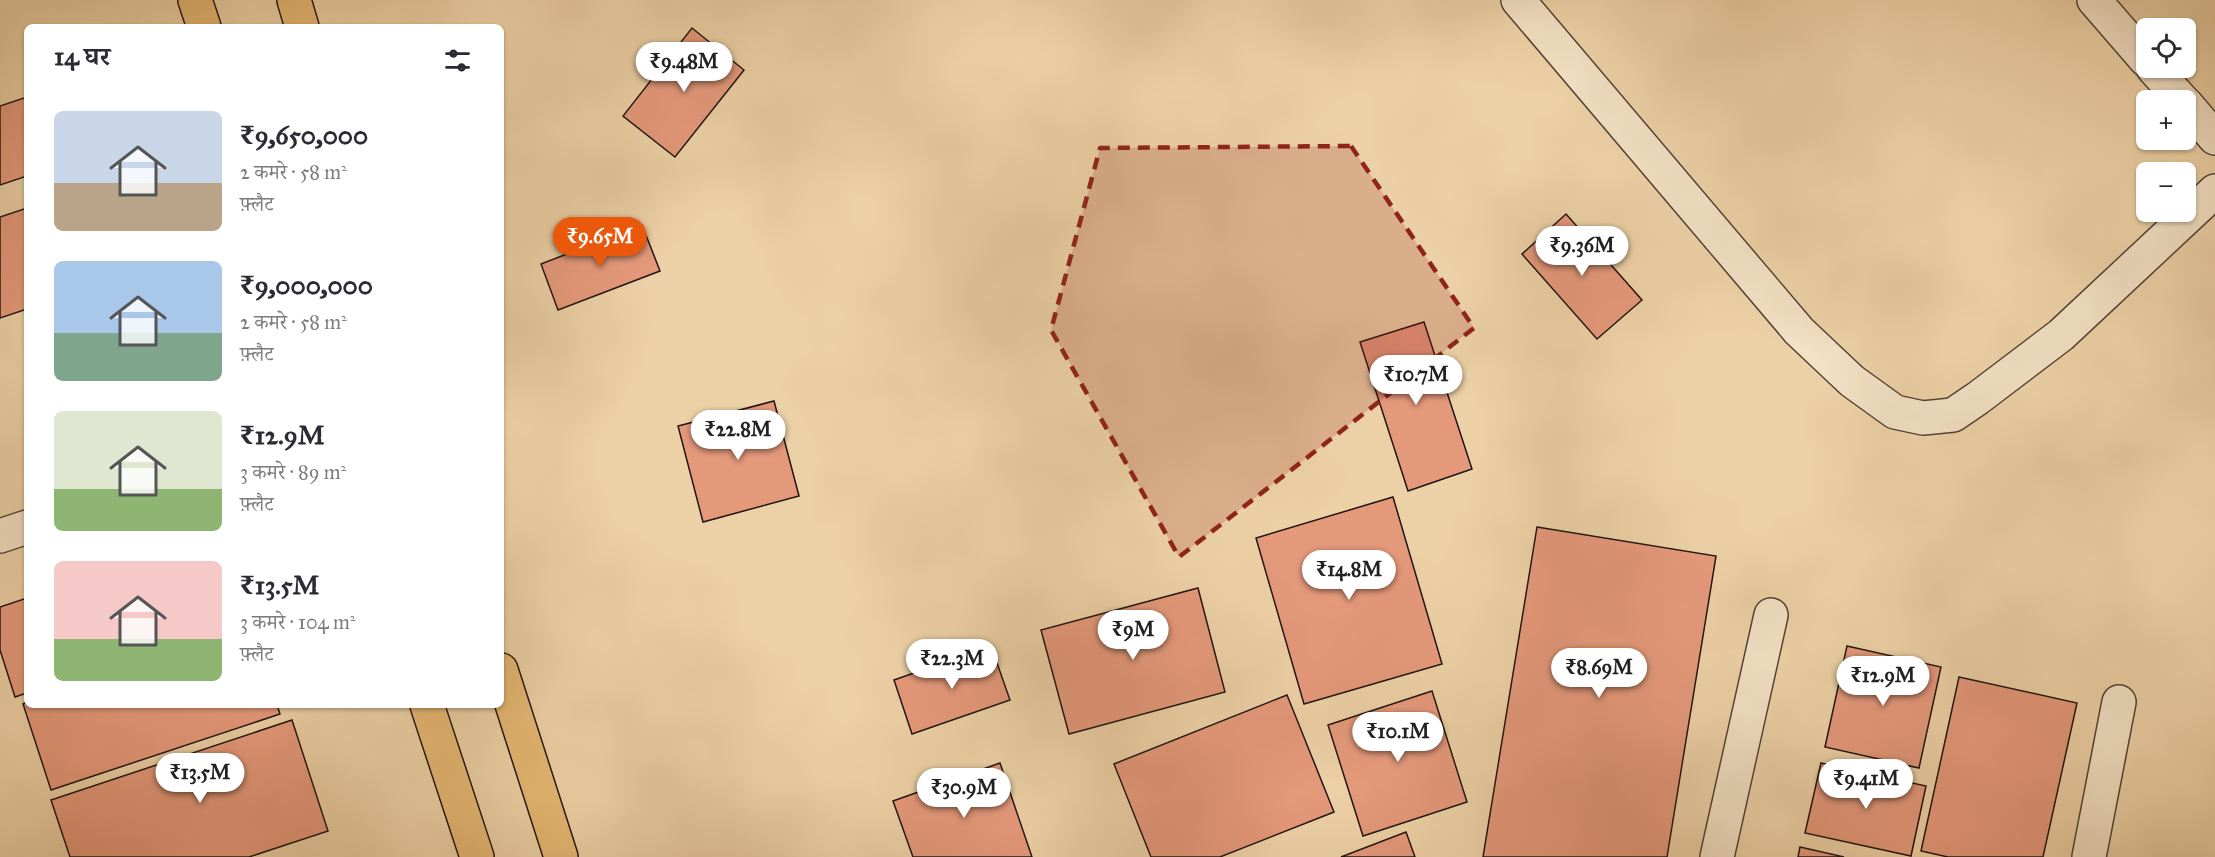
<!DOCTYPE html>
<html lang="hi">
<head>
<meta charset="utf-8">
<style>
  :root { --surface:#fff; --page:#f7f7f7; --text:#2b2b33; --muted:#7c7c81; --accent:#ea580c }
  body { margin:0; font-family:"IM FELL Great Primer","Noto Serif Devanagari",serif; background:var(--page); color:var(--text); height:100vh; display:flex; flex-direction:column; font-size:22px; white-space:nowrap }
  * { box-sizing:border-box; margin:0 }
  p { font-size:20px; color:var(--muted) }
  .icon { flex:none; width:33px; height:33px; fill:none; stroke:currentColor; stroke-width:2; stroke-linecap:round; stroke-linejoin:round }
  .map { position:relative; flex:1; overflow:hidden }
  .drawer { position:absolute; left:24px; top:24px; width:480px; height:684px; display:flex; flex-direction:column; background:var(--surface); border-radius:9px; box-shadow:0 2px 4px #0004 }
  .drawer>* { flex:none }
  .fabs { position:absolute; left:2136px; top:18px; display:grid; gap:12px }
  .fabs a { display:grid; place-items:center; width:60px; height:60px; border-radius:9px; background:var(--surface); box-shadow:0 2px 4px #0004; font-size:30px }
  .price { position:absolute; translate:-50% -51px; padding:0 14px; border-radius:21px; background:#fff; color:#222; font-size:20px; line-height:39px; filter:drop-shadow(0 2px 3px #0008) }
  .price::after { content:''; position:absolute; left:50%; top:36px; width:18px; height:14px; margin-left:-9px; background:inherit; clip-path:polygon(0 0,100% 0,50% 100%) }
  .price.current { background:var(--accent); color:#fff }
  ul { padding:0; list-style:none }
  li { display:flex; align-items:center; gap:18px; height:150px; padding:0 30px }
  li span { display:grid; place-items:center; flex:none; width:168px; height:120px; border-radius:9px; color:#555 }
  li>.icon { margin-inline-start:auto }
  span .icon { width:72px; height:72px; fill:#fffc; stroke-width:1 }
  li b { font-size:26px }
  h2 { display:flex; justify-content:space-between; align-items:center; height:72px; padding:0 30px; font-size:26px }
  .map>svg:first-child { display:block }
  .building { fill:#e5997b; stroke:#1f1410; stroke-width:1.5 }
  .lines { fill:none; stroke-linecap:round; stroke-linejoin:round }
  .minor-casing { stroke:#524336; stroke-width:36 }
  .major-casing { stroke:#1f1410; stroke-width:36 }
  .minor { stroke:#f3e1c5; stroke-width:33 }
  .major { stroke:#e6b873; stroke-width:33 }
  .marked { fill:#8f2418; fill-opacity:0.2; stroke:#8f2418; stroke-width:4.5; stroke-dasharray:12 8; stroke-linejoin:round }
</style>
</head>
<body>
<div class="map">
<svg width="2215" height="857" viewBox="0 0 2215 857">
  <rect width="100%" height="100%" fill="#edd1a6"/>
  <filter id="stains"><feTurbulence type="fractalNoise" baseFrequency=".00333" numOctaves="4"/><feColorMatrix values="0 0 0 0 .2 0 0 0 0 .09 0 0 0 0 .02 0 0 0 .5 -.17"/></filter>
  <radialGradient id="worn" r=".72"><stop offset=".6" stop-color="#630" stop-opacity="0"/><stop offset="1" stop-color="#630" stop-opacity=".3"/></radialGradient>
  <!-- building -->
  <g class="building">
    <polygon points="692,28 744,70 675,157 623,116"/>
    <polygon points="27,97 27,176 0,185 0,106"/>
    <polygon points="27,208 27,309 0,318 0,217"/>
    <polygon points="1566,214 1642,300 1597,339 1522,254"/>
    <polygon points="642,225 660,271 558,310 541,264"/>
    <polygon points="1424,322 1472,469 1408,491 1360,342"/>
    <polygon points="774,401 799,496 703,522 678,426"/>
    <polygon points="1393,497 1442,664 1304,704 1256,538"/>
    <polygon points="1537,527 1716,556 1667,857 1483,857"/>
    <polygon points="1198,588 1225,692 1069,734 1041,630"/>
    <polygon points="27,598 27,693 15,697 0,650 0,607"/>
    <polygon points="991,646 1010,700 912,734 894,680"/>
    <polygon points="1847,646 1941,667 1919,768 1825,747"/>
    <polygon points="1959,677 2077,703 2043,857 1948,857 1921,851"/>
    <polygon points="1432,691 1467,802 1363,836 1328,725"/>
    <polygon points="1287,695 1334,812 1220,857 1151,857 1114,764"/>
    <polygon points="27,702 27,705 277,705 280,714 51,790 23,704"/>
    <polygon points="292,720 328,831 249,857 70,857 51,800"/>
    <polygon points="1000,763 1032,857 913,857 893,801"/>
    <polygon points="1821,763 1926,786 1911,856 1805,833"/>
    <polygon points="1406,832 1415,857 1341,857"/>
    <polygon points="1800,847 1844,857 1798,857"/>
  </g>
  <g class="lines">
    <!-- minor casing -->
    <g class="minor-casing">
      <g id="minor">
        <polyline points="1518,0 1799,331 1852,381 1895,412 1923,418 1953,415 1978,398 2061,335 2215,191"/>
        <polyline points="2094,0 2146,60"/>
        <polyline points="2153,68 2182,100"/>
        <polyline points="2186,104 2215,138"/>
        <polyline points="0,536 27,527"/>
        <polyline points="1717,857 1771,615"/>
        <polyline points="2089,857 2119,702"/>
      </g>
    </g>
    <!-- major casing -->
    <g class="major-casing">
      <g id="major">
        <polyline points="195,0 204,27"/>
        <polyline points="294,0 302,27"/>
        <polyline points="501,670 561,857"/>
        <polyline points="427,705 477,857"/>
      </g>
    </g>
    <!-- minor -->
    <use href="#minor" class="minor"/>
    <!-- major -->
    <use href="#major" class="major"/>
  </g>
  <!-- marked area -->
  <path class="marked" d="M1351 146 1474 328 1179 557 1051 330 1100 148Z"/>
  <rect width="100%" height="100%" filter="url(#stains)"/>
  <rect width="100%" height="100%" fill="url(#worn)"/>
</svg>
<div class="fabs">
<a><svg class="icon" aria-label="locate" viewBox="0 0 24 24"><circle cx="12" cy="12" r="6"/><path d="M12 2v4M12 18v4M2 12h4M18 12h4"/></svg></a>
<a>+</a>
<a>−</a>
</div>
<b class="price" style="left:684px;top:93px">₹9.48M</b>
<b class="price current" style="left:600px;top:268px">₹9.65M</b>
<b class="price" style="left:1582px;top:277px">₹9.36M</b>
<b class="price" style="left:1416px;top:406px">₹10.7M</b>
<b class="price" style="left:738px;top:461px">₹22.8M</b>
<b class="price" style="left:1349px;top:601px">₹14.8M</b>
<b class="price" style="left:1133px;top:661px">₹9M</b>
<b class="price" style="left:952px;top:690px">₹22.3M</b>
<b class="price" style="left:1599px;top:699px">₹8.69M</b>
<b class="price" style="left:1883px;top:707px">₹12.9M</b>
<b class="price" style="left:1398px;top:763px">₹10.1M</b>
<b class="price" style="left:200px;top:804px">₹13.5M</b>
<b class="price" style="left:1866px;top:810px">₹9.41M</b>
<b class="price" style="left:964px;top:819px">₹30.9M</b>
<section class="drawer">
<h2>14 घर<svg class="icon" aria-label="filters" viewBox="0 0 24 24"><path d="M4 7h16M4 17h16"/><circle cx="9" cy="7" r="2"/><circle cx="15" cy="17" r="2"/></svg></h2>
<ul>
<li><span style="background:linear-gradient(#c9d6e8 60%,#b9a48a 0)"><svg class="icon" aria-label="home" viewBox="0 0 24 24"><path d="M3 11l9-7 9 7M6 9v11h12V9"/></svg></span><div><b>₹9,650,000</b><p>2 कमरे · 58 m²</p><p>फ़्लैट</p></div></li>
<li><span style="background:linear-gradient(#a9c7e8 60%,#7fa58c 0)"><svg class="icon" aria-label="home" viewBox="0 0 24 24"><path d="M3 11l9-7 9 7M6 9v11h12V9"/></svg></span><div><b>₹9,000,000</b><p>2 कमरे · 58 m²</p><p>फ़्लैट</p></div></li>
<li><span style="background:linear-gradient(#dfe7d0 65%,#8fb573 0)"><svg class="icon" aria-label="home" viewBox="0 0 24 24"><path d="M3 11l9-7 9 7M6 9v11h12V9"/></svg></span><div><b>₹12.9M</b><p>3 कमरे · 89 m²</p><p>फ़्लैट</p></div></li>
<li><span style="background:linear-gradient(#f6c9c9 65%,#8fb573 0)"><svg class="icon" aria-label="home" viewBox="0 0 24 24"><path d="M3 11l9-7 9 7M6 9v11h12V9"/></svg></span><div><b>₹13.5M</b><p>3 कमरे · 104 m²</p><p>फ़्लैट</p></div></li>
</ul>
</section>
</div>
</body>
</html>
